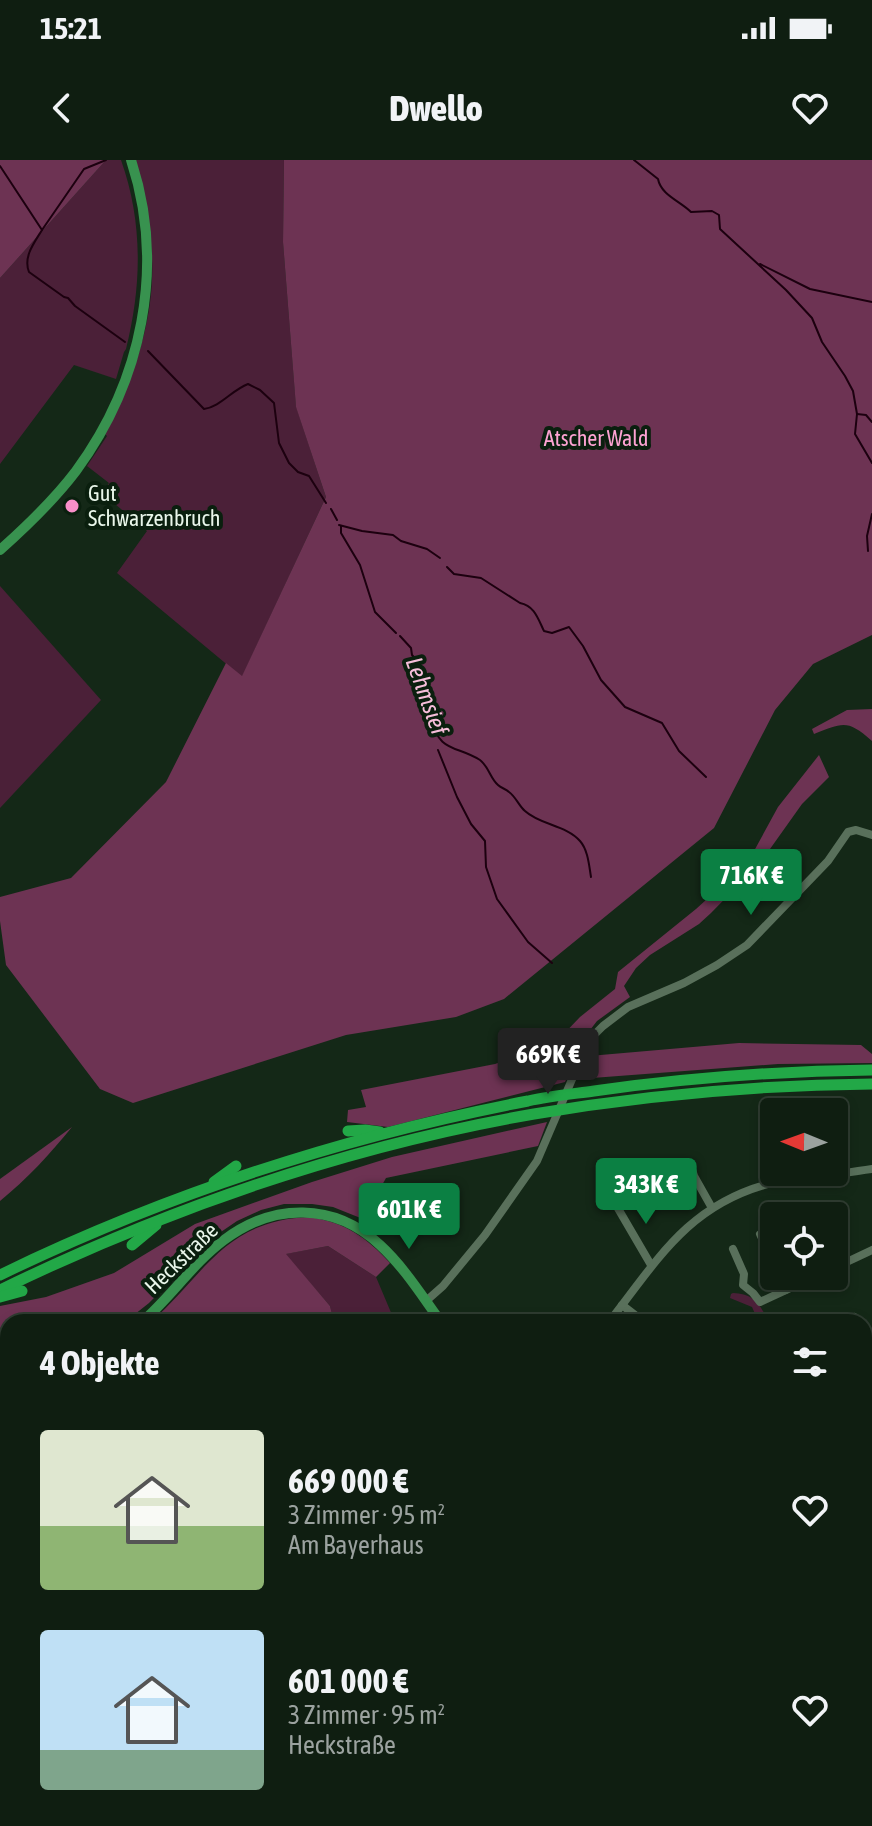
<!DOCTYPE html>
<html lang="de">
<head>
<meta charset="utf-8">
<style>
  :root { --surface:#0f1e11; --page:#18271a; --text:#f1f3f6; --muted:#9ba29f; --line:#2f3c31; --accent:#0b8043 }
  body { margin:0; font-family:"Asap Condensed",sans-serif; background:var(--page); color:var(--text); height:100vh; display:flex; flex-direction:column; font-size:30px; white-space:nowrap }
  * { box-sizing:border-box; margin:0 }
  p { font-size:26px; color:var(--muted) }
  .icon { flex:none; width:44px; height:44px; fill:none; stroke:currentColor; stroke-width:2; stroke-linecap:round; stroke-linejoin:round }
  .map { position:relative; flex:1; overflow:hidden }
  .drawer { position:absolute; left:0px; top:1154px; width:872px; height:512px; display:flex; flex-direction:column; background:var(--surface); border-radius:24px 24px 0 0; box-shadow:0 4px 12px #0003,0 0 0 2px var(--line) }
  .drawer>* { flex:none }
  .needle { width:52px; rotate:271deg }
  .buttons { position:absolute; left:760px; top:938px; display:grid; gap:16px }
  .buttons a { display:grid; place-items:center; width:88px; height:88px; border-radius:8px; background:var(--surface); box-shadow:0 4px 12px #0003,0 0 0 2px var(--line); font-size:40px }
  .price { position:absolute; translate:-50% -68px; padding:0 18px; border-radius:8px; background:var(--accent); color:#fff; font-size:26px; line-height:52px; filter:drop-shadow(0 2px 4px #0008) }
  .price::after { content:''; position:absolute; left:50%; top:48px; width:24px; height:18px; margin-left:-12px; background:inherit; clip-path:polygon(0 0,100% 0,50% 100%) }
  .price.selected { background:#222; color:#fff }
  ul { padding:0; list-style:none }
  li { display:flex; align-items:center; gap:24px; height:200px; padding:0 40px }
  li span { display:grid; place-items:center; flex:none; width:224px; height:160px; border-radius:8px; color:#555 }
  li>.icon { margin-inline-start:auto }
  span .icon { width:96px; height:96px; fill:#fffc; stroke-width:1 }
  li b { font-size:34px }
  h2 { display:flex; justify-content:space-between; align-items:center; height:96px; padding:0 40px; font-size:34px }
  .status { display:flex; justify-content:space-between; align-items:center; height:56px; padding:0 40px; background:var(--surface); direction:ltr }
  .status svg { height:22px; fill:currentColor }
  header { display:flex; justify-content:space-between; align-items:center; height:104px; padding:0 40px; background:var(--surface); font-size:36px; font-weight:800 }
  .map>svg:first-child { display:block }
  .green { fill:#4b2038 }
  .forest { fill:#6d3353 }
  .lines { fill:none; stroke-linecap:round; stroke-linejoin:round }
  .stream { stroke:#1c000f; stroke-width:2 }
  .minor { stroke:#59705b; stroke-width:8 }
  .major { stroke:#38924f; stroke-width:10 }
  .highway { stroke:#22a847; stroke-width:11 }
  .poi-dot { fill:#f98fc9; stroke:#0a1f0e; stroke-width:3 }
  .labels { text-anchor:middle; dominant-baseline:central; stroke-width:8; stroke-linejoin:round; paint-order:stroke }
  .park-label { font-size:22px; fill:#fea3d3; stroke:#0a1f0e }
  .poi-label { font-size:22px; fill:#e9f6ea; stroke:#0a1f0e; text-anchor:start }
  .street-label { font-size:22px; fill:#e9f6ea; stroke:#0a1f0e }
  .water-label { font-size:24px; font-style:italic; fill:#f6beda; stroke:#0a1f0e }
</style>
</head>
<body>
<div class="status"><b>15:21</b><svg viewBox="0 0 49 12"><path d="M0 12V9h3v3zM5 12V6h3v6zM10 12V3h3v9zM15 12V0h3v12zM26 1h20v11H26zM47 4h2v5h-2z"/></svg></div>
<header><svg class="icon" aria-label="back" viewBox="0 0 24 24"><path d="M15 5l-7 7 7 7"/></svg>Dwello<svg class="icon" aria-label="heart" viewBox="0 0 24 24"><path d="M12 20l-8-8c-3-5 5-10 8-4 3-6 11-1 8 4z"/></svg></header>
<div class="map">
<svg width="872" height="1666" viewBox="0 0 872 1666">
  <rect width="100%" height="100%" fill="#142817"/>
  <!-- green -->
  <g class="green">
    <path d="M106 0H121C143 62 142 125 126 189L124 192 116 219 74 205 0 304V118Z"/>
    <path d="M136 0H284L283 82 296 246 326 337 242 517 117 413 147 371 102 333 109 323 87 306 107 276 105 274C135 216 158 151 151 85 148 57 141 28 136 0Z"/>
    <polygon points="0,426 101,540 0,648"/>
    <polygon points="328,1086 376,1117 395,1162 334,1162 330,1146 285,1094"/>
    <path d="M733 1133C749 1134 757 1139 764 1153L756 1156 752 1147 730 1138 731 1134Z"/>
    <polygon points="8,1391 8,1658 561,1658 565,1666 0,1666 0,1393"/>
  </g>
  <!-- forest -->
  <g class="forest">
    <polygon points="0,0 106,0 0,118"/>
    <polygon points="284,0 872,0 872,475 813,504 775,550 714,668 504,839 456,857 346,875 133,943 100,929 6,805 0,761 0,737 71,718 166,622 226,503 242,516 326,337 296,247 283,82"/>
    <path d="M872 549V581C847 559 843 563 814 574L812 569 847 550Z"/>
    <polygon points="819,595 829,617 802,644 760,703 711,753 699,764 650,795 636,808 624,826 630,837 597,861 587,874 565,922 388,967 347,962 348,950 366,947 361,930 495,904 557,881 580,857 615,829 618,812 696,749 748,702 778,647"/>
    <polygon points="739,883 861,885 872,894 872,903 778,904 579,919 589,896"/>
    <polygon points="547,962 538,986 386,1018 363,1059 333,1047 312,1044 284,1044 261,1050 237,1061 215,1076 149,1143 125,1162 8,1162 8,1188 0,1186 0,1146 46,1137 114,1113 195,1064 312,1022 392,997"/>
    <path d="M72 967C50 994 27 1019 0 1041V1019Z"/>
    <path d="M310 1057C346 1063 366 1077 390 1103L376 1117 328 1086 286 1094 330 1146 334 1162H151C206 1113 225 1060 310 1057Z"/>
    <polygon points="0,1202 8,1204 8,1391 0,1393"/>
  </g>
  <g class="lines">
    <!-- stream -->
    <g class="stream">
      <path d="M634 0 658 19C661 35 680 41 691 52L712 51 719 55 720 69 786 130 812 158 822 182 845 216 853 231 857 254 855 274 872 303"/>
      <polyline points="0,6 42,70 84,9 106,0"/>
      <path d="M42 70C34 83 23 97 29 112L64 137 68 138 75 146 125 182"/>
      <polyline points="760,104 810,129 872,142"/>
      <path d="M148 191 204 249C220 247 232 230 248 224L260 230 274 243 279 283 289 303 298 312 309 316 326 343"/>
      <polyline points="857,254 866,255 872,262"/>
      <polyline points="331,349 337,360"/>
      <polyline points="339,365 362,371 393,375 401,381 427,389 440,398"/>
      <polyline points="341,366 341,373 360,405 375,452 396,473"/>
      <polyline points="868,391 867,376 872,354"/>
      <path d="M447 407 454 414 481 418 520 443C535 446 538 459 544 471L552 473 569 467 583 486 601 520 625 547 662 563 679 591 706 617"/>
      <path d="M400 476 411 488 412 495 420 504 429 545 437 551 436 555 431 558C439 593 456 585 480 600 489 607 490 618 498 625 501 628 506 629 509 632 516 637 519 646 525 651 540 665 566 665 580 681 588 690 589 705 591 717"/>
      <polyline points="438,590 457,637 471,664 485,681 486,707 497,739 528,782 552,803"/>
    </g>
    <!-- minor -->
    <g class="minor">
      <polyline points="691,1006 694,1016 712,1048"/>
      <polyline points="613,1034 616,1045 651,1105"/>
      <polyline points="760,1074 774,1104"/>
      <polyline points="834,1086 842,1104"/>
      <polyline points="733,1089 744,1114 743,1125 753,1133 760,1142 816,1116"/>
      <polyline points="834,1108 872,1090"/>
      <polyline points="779,1116 786,1130"/>
      <polyline points="426,1141 443,1126 485,1075 537,1001 582,896 592,877 603,866 628,847 684,823 717,805 747,785 828,701 848,672 856,670 872,675"/>
      <polyline points="622,1145 644,1162"/>
      <polyline points="825,1158 828,1162"/>
      <path d="M609 1162C657 1101 687 1046 768 1024 780 1021 793 1020 805 1019 827 1016 850 1012 872 1009"/>
      <polyline points="844,1162 854,1157"/>
      <polyline points="864,1276 872,1293"/>
      <polyline points="872,1309 864,1313 872,1330"/>
      <polyline points="864,1390 872,1386"/>
      <polyline points="864,1455 872,1452"/>
      <polyline points="864,1497 872,1513"/>
      <polyline points="812,1658 825,1666"/>
      <polyline points="798,1666 803,1658"/>
    </g>
    <!-- major -->
    <g class="major">
      <path d="M0 390C27 366 54 340 76 311 142 221 166 107 131 0"/>
      <path d="M142 1162C171 1137 193 1103 224 1080 273 1043 334 1042 380 1085 404 1107 422 1136 441 1162"/>
      <polyline points="0,1197 8,1199"/>
      <polyline points="864,1654 872,1642"/>
      <polyline points="714,1658 715,1666"/>
      <polyline points="855,1666 861,1658"/>
    </g>
    <!-- highway -->
    <g class="highway">
      <polyline points="348,971 365,970 380,972"/>
      <polyline points="214,1022 236,1006"/>
      <polyline points="132,1085 156,1065"/>
      <path d="M0 1115C167 1034 346 976 528 941 550 936 572 934 594 931 686 918 779 911 872 910"/>
      <path d="M0 1130C169 1048 349 986 534 954 645 935 759 925 872 924"/>
      <polyline points="0,1137 22,1131"/>
    </g>
  </g>
  <!-- markers -->
  <circle class="poi-dot" cx="72" cy="346" r="8"/>
  <g class="labels">
    <!-- park labels -->
    <g class="park-label">
      <text x="596" y="278">Atscher Wald</text>
    </g>
    <!-- poi labels -->
    <g class="poi-label">
      <text x="88" y="333">Gut<tspan x="88" dy="25">Schwarzenbruch</tspan></text>
    </g>
    <!-- street labels -->
    <g class="street-label">
      <text transform="translate(181 1098) rotate(-44)">Heckstraße</text>
    </g>
    <!-- water labels -->
    <g class="water-label">
      <text transform="translate(427 536) rotate(70)">Lehmsief</text>
    </g>
  </g>
</svg>
<div class="buttons">
<a><svg class="needle" viewBox="-14 -14 28 28"><path d="M0-13l5 13h-10z" fill="#e53935"/><path d="M0 13l5-13h-10z" fill="#9ba29f"/></svg></a>
<a><svg class="icon" aria-label="locate" viewBox="0 0 24 24"><circle cx="12" cy="12" r="6"/><path d="M12 2v4M12 18v4M2 12h4M18 12h4"/></svg></a>
</div>
<b class="price" style="left:751px;top:757px">716K €</b>
<b class="price selected" style="left:548px;top:936px">669K €</b>
<b class="price" style="left:646px;top:1066px">343K €</b>
<b class="price" style="left:409px;top:1091px">601K €</b>
<section class="drawer">
<h2>4 Objekte<svg class="icon" aria-label="filters" viewBox="0 0 24 24"><path d="M4 7h16M4 17h16"/><circle cx="9" cy="7" r="2"/><circle cx="15" cy="17" r="2"/></svg></h2>
<ul>
<li><span style="background:linear-gradient(#dfe7d0 60%,#8fb573 0)"><svg class="icon" aria-label="home" viewBox="0 0 24 24"><path d="M3 11l9-7 9 7M6 9v11h12V9"/></svg></span><div><b>669 000 €</b><p>3 Zimmer · 95 m²</p><p>Am Bayerhaus</p></div><svg class="icon" aria-label="heart" viewBox="0 0 24 24"><path d="M12 20l-8-8c-3-5 5-10 8-4 3-6 11-1 8 4z"/></svg></li>
<li><span style="background:linear-gradient(#bfe0f5 75%,#7fa58c 0)"><svg class="icon" aria-label="home" viewBox="0 0 24 24"><path d="M3 11l9-7 9 7M6 9v11h12V9"/></svg></span><div><b>601 000 €</b><p>3 Zimmer · 95 m²</p><p>Heckstraße</p></div><svg class="icon" aria-label="heart" viewBox="0 0 24 24"><path d="M12 20l-8-8c-3-5 5-10 8-4 3-6 11-1 8 4z"/></svg></li>
</ul>
</section>
</div>
</body>
</html>
